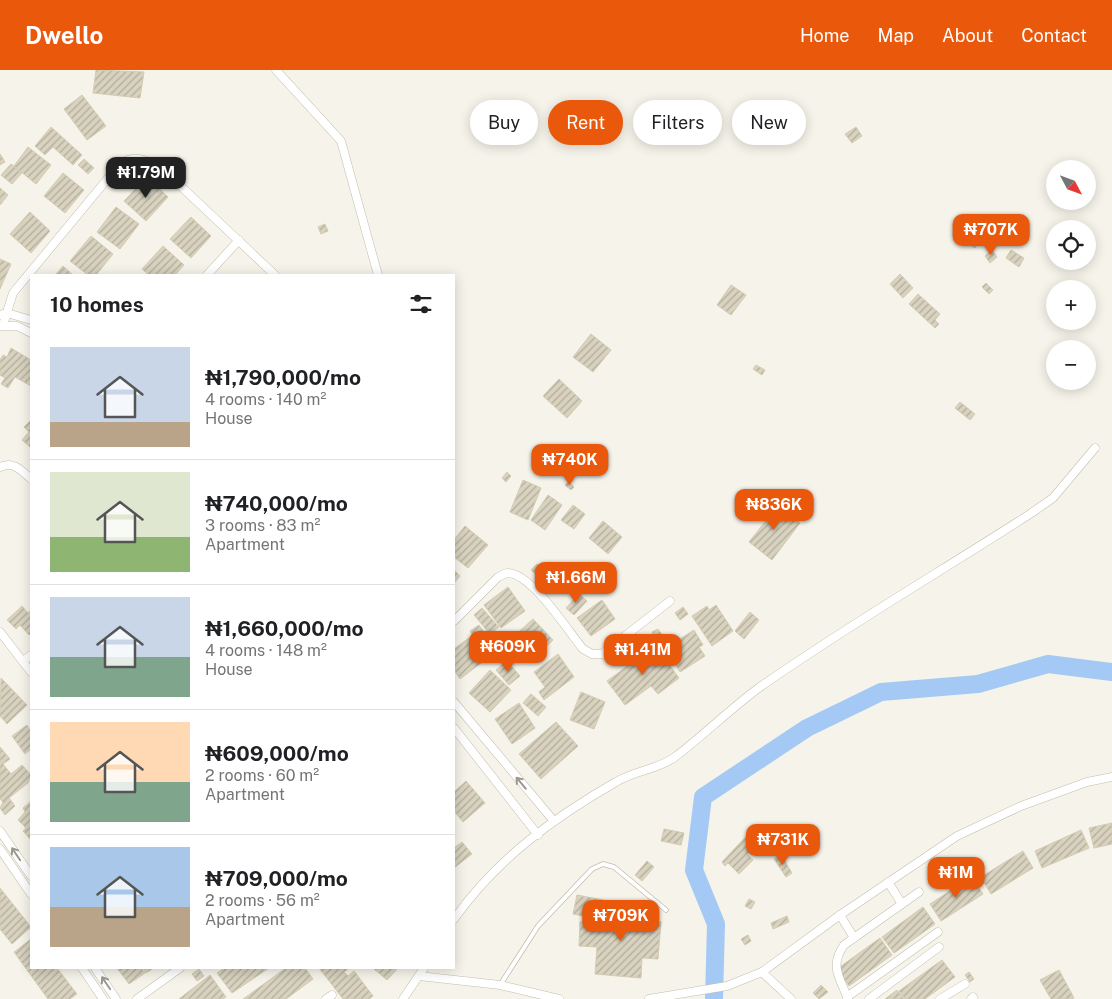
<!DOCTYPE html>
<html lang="en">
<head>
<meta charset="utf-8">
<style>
  :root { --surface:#fff; --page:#f2f2f2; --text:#202124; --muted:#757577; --line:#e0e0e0; --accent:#ea580c }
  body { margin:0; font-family:"Public Sans",sans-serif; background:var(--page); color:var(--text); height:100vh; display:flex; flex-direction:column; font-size:19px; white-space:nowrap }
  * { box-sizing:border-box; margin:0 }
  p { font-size:16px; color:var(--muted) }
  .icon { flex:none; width:28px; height:28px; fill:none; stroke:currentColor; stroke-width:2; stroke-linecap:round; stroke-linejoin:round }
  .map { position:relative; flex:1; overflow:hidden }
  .drawer { position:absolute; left:30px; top:204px; width:425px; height:695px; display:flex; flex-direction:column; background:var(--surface); border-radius:0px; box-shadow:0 2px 12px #0003 }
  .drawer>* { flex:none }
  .banner { position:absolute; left:470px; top:30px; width:475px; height:45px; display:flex; gap:10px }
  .needle { width:32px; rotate:131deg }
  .fabs { position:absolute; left:1046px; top:90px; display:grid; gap:10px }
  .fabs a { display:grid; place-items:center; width:50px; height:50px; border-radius:50%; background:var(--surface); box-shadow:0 2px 12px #0003; font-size:25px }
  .price { position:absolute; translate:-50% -42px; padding:0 11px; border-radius:10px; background:var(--accent); color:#fff; font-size:16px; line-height:32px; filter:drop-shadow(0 1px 2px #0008) }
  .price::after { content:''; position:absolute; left:50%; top:30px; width:15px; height:11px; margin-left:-8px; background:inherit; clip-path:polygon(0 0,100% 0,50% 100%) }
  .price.active { background:#222; color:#fff }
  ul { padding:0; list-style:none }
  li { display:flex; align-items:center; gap:15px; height:125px; padding:0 20px }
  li+li { border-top:1px solid var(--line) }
  li span { display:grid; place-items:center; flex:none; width:140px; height:100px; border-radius:0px; color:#555 }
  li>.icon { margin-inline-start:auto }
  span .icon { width:60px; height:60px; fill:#fffc; stroke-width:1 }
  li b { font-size:21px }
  h2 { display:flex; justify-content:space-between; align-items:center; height:60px; padding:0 20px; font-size:21px }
  .tag { padding:0 18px; border-radius:22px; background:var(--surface); box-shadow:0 2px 12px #0003; font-size:18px; line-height:45px }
  .tag.active { background:var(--accent); color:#fff }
  header { display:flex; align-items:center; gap:30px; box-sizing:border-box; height:70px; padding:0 25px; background:var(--accent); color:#fff }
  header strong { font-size:24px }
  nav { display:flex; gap:28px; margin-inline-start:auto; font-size:18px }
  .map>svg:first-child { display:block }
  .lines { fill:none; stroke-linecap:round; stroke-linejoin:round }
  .river { stroke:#a4c9f5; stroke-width:18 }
  .building { fill:url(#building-hatch); stroke:#d4cbb1 }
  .lane-casing { stroke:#c2bdac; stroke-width:5.5 }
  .street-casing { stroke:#c2bdac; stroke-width:9 }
  .lane { stroke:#fff; stroke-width:4 }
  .street { stroke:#fff; stroke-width:8 }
  .oneway { stroke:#9c9991 }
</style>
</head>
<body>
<header>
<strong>Dwello</strong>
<nav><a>Home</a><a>Map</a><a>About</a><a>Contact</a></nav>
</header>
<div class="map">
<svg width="1112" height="929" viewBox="0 0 1112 929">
  <defs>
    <pattern id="building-hatch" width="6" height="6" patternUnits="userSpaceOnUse" patternTransform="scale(1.25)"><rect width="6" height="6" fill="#d8d2bf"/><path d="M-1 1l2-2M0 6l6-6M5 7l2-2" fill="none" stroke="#b1ac9c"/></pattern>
  </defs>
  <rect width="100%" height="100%" fill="#f6f4ea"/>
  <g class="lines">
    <!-- river -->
    <polyline class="river" points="714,929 716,854 694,800 703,727 807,658 881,622 978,614 1048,594 1112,602"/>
  </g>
  <!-- building -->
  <g class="building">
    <polygon points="96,0 144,2 140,28 93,23"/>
    <polygon points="82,25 106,56 87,70 64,39"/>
    <polygon points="51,57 82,85 73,95 53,77 45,85 35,76"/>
    <polygon points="856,57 862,66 852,73 845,64"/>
    <polygon points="28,77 51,95 36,114 14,96"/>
    <polygon points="0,84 5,92 0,95"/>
    <polygon points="84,89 94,98 88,104 78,95"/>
    <polygon points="11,94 22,103 12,114 1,105"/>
    <polygon points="63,103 84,120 65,143 44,126"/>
    <polygon points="147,107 168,127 146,151 124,131"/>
    <polygon points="0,118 8,125 0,135"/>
    <polygon points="116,137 139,154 120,179 97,162"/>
    <polygon points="30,142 50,161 31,183 10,164"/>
    <polygon points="191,147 211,166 191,188 170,169"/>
    <polygon points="325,154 328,161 321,164 318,157"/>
    <polygon points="91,166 113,184 96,205 88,205 70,191"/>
    <polygon points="974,166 980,169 975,178 969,174"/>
    <polygon points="163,176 184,195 175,205 149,205 142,199"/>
    <polygon points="992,180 997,187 990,193 985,186"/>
    <polygon points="1011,180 1024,188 1019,197 1006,188"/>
    <polygon points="0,189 11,194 0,219"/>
    <polygon points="63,196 73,205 55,205"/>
    <polygon points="900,204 913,218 903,228 890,214"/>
    <polygon points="986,213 993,220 989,224 982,217"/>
    <polygon points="731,215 746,225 731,245 717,235"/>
    <polygon points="918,224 940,244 935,250 939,254 935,258 909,234"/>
    <polygon points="591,264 611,280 593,302 573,287"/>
    <polygon points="11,278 31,290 31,316 15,307 8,318 1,314 5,308 0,305 0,290 3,285 7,287"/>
    <polygon points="756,295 765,300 762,305 753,299"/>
    <polygon points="559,309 582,331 567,348 543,326"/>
    <polygon points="960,332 975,344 970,350 955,338"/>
    <polygon points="31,350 31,376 30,377 22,370 29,362 24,357"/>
    <polygon points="507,402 511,406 506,412 502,408"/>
    <polygon points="523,410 541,418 528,450 510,442"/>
    <polygon points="568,412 574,417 571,420 565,415"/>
    <polygon points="548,425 562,435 545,460 531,450"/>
    <polygon points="770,430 800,453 772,490 749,472 772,443 764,438"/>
    <polygon points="573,435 585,444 574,459 561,450"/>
    <polygon points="603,451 622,467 608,484 589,468"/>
    <polygon points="465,456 488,475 468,498 454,487 454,470"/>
    <polygon points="537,494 544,501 539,507 531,500"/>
    <polygon points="454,500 460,506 454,513"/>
    <polygon points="508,517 525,541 501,558 484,535"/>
    <polygon points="579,524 587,531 574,545 566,538"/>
    <polygon points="602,530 615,549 591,566 577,548"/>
    <polygon points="716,535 733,561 712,576 692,546 707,536 709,540"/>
    <polygon points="22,536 28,543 31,540 31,563 29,565 20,555 16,559 7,550"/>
    <polygon points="683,537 688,544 680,550 675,543"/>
    <polygon points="482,538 499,557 490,564 474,545"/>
    <polygon points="750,542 759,550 744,569 735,561"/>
    <polygon points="533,549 553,570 531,590 512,568"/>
    <polygon points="479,555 496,580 487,586 470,561"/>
    <polygon points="658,559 663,566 656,570 652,562"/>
    <polygon points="694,560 703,575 699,577 705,586 680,602 670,586 678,582 672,574"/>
    <polygon points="469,568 485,590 460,609 454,600 454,579"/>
    <polygon points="655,576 679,608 658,624 651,616 625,635 607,611"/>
    <polygon points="558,584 574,607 544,630 539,622 545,617 534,602"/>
    <polygon points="507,591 520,606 509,615 496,600"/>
    <polygon points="490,600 511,620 490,642 469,623"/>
    <polygon points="1,608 27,635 7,654 0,646"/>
    <polygon points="581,622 605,632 594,659 570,650"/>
    <polygon points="531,624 546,637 538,646 523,633"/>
    <polygon points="519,633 535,658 512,674 495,649"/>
    <polygon points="556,652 578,676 541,709 519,684"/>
    <polygon points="27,655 31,662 31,679 25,684 12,666"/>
    <polygon points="0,677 10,689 3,694 11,704 22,695 31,705 28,713 9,728 15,736 5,745 0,738 3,732 0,729"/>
    <polygon points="466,711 485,733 463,752 454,741 454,722"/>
    <polygon points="31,731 30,758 31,770 23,761 26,758 18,750 25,742 23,738"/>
    <polygon points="1112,753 1112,774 1094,778 1089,758"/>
    <polygon points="664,759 684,763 681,775 661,771"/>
    <polygon points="752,760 763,771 771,763 777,769 763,784 755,776 747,784 753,790 739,804 728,793 725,796 722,792"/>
    <polygon points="1081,760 1089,778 1042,798 1035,781"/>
    <polygon points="462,772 472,784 454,798 454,778"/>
    <polygon points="1023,781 1033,798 991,824 981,807"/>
    <polygon points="781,785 792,803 786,807 774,789"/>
    <polygon points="647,791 654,797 642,811 635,805"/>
    <polygon points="971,807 983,824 941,851 930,834"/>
    <polygon points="0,818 31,857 12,874 0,859"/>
    <polygon points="577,825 603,830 599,849 573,844"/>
    <polygon points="749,829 755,832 751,839 745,836"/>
    <polygon points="923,837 935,854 894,883 882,867"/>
    <polygon points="607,838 643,840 642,851 661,852 658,889 642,888 641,908 595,904 597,877 579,876 580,852 592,853 592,849 600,849 601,842 606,843"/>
    <polygon points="787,846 789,852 773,859 771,853"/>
    <polygon points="748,865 751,871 745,875 741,869"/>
    <polygon points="880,868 892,885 849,916 837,899"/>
    <polygon points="31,869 31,898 57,898 77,924 70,929 48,929 14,882"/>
    <polygon points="942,890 955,907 925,929 905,929 899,921"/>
    <polygon points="117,898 141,898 145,903 129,914"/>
    <polygon points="143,898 151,898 152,899 146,903"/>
    <polygon points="224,898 269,898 232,923 217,903"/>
    <polygon points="286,898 305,898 313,909 286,929 243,929"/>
    <polygon points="319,898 349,898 344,902 348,906 354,901 373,926 369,929 343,929"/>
    <polygon points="373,898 398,898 387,910"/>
    <polygon points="199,899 204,906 197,911 192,904"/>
    <polygon points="1059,900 1074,928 1071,929 1051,929 1040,910"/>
    <polygon points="969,902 974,909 970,912 965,905"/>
    <polygon points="210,905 226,927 223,929 179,929"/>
    <polygon points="821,915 828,922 819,929 813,923"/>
    <polygon points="897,920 904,929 885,929"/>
  </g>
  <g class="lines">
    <!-- lane casing -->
    <g class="lane-casing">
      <polyline id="lane" points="500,915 538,856 592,799 603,794 614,797 666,840"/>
    </g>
    <!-- street casing -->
    <g class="street-casing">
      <g id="street">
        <polyline points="276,0 341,71 378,205"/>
        <polyline points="207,205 239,170"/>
        <polyline points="0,245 7,243 31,250"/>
        <path d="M3 255 13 223 109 107C113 103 117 96 122 93 139 81 160 97 172 108L275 205"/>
        <polyline points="0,256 17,256 31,263"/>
        <path d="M0 397C14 391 21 400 31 409"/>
        <path d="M454 551 497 508C500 506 503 504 507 503 531 502 568 561 583 579L592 584H602L670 531"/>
        <polyline points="0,562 31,602"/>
        <polyline points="23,591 31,585"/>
        <polyline points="454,632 553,750"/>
        <polyline points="454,658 538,765"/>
        <polyline points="0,761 31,806"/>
        <polyline points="0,779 31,824"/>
        <polyline points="888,812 902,834"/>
        <polyline points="840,845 854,868"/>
        <path d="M454 849C497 789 553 748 616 712 634 701 659 699 675 687 704 665 730 639 760 617 847 556 940 502 1030 444L1053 428 1095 378"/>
        <polyline points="82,898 103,929"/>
        <polyline points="95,898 116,929"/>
        <polyline points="762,902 791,929"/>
        <polyline points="419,906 500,915 559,929"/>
        <polyline points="847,927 938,862"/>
        <polyline points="137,929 180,898"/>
        <polyline points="326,929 332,925"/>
        <polyline points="403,929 424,898"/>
        <polyline points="649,929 727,916 762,902 840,845 957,766 1021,736 1087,712 1112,707"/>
        <path d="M848 929C840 908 829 896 844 875L919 822"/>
        <polyline points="869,929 939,877"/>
        <polyline points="940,929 965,914"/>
        <polyline points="971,929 973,927"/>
      </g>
    </g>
    <!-- lane -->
    <use href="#lane" class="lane"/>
    <!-- street -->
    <use href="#street" class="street"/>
  </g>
  <!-- one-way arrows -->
  <defs><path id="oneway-shaft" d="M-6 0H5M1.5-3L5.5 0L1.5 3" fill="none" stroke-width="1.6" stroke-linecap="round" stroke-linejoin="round" transform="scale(1.25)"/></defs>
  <g class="oneway">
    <use href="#oneway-shaft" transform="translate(521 713) rotate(-130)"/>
    <use href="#oneway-shaft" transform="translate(16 784) rotate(-124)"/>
    <use href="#oneway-shaft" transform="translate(106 913) rotate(-124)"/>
  </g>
</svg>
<div class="fabs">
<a><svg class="needle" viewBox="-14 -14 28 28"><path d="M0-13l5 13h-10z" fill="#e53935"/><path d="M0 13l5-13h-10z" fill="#757577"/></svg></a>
<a><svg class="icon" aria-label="locate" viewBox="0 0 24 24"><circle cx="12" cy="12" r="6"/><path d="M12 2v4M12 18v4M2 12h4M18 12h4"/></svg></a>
<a>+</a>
<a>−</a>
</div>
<b class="price active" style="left:146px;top:129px">₦1.79M</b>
<b class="price" style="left:991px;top:186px">₦707K</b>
<b class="price" style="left:570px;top:416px">₦740K</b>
<b class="price" style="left:774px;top:461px">₦836K</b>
<b class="price" style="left:576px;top:534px">₦1.66M</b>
<b class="price" style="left:508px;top:603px">₦609K</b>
<b class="price" style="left:643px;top:606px">₦1.41M</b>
<b class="price" style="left:783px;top:796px">₦731K</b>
<b class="price" style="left:956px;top:829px">₦1M</b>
<b class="price" style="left:621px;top:872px">₦709K</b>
<div class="banner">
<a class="tag">Buy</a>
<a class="tag active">Rent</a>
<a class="tag">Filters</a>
<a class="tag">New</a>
</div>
<section class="drawer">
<h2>10 homes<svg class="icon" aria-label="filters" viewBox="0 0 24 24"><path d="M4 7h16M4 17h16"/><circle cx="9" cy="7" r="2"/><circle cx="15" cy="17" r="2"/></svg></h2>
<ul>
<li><span style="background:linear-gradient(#c9d6e8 75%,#b9a48a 0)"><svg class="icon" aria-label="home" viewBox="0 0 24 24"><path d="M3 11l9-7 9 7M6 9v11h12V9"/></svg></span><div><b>₦1,790,000/mo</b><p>4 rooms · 140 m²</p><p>House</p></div></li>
<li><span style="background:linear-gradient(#dfe7d0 65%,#8fb573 0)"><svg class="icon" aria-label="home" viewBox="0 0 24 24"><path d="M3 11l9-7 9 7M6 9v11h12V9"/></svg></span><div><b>₦740,000/mo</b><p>3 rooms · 83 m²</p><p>Apartment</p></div></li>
<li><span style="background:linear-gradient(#c9d6e8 60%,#7fa58c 0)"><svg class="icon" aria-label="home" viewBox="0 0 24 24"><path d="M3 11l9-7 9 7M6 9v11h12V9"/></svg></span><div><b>₦1,660,000/mo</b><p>4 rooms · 148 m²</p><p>House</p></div></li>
<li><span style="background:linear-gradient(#ffd9b3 60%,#7fa58c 0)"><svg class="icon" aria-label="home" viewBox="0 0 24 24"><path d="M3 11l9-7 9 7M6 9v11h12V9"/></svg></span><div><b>₦609,000/mo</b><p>2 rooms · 60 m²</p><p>Apartment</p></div></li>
<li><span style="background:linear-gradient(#a9c7e8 60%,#b9a48a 0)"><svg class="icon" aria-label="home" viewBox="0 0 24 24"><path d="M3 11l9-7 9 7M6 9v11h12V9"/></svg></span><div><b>₦709,000/mo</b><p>2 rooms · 56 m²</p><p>Apartment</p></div></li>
</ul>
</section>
</div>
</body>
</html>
